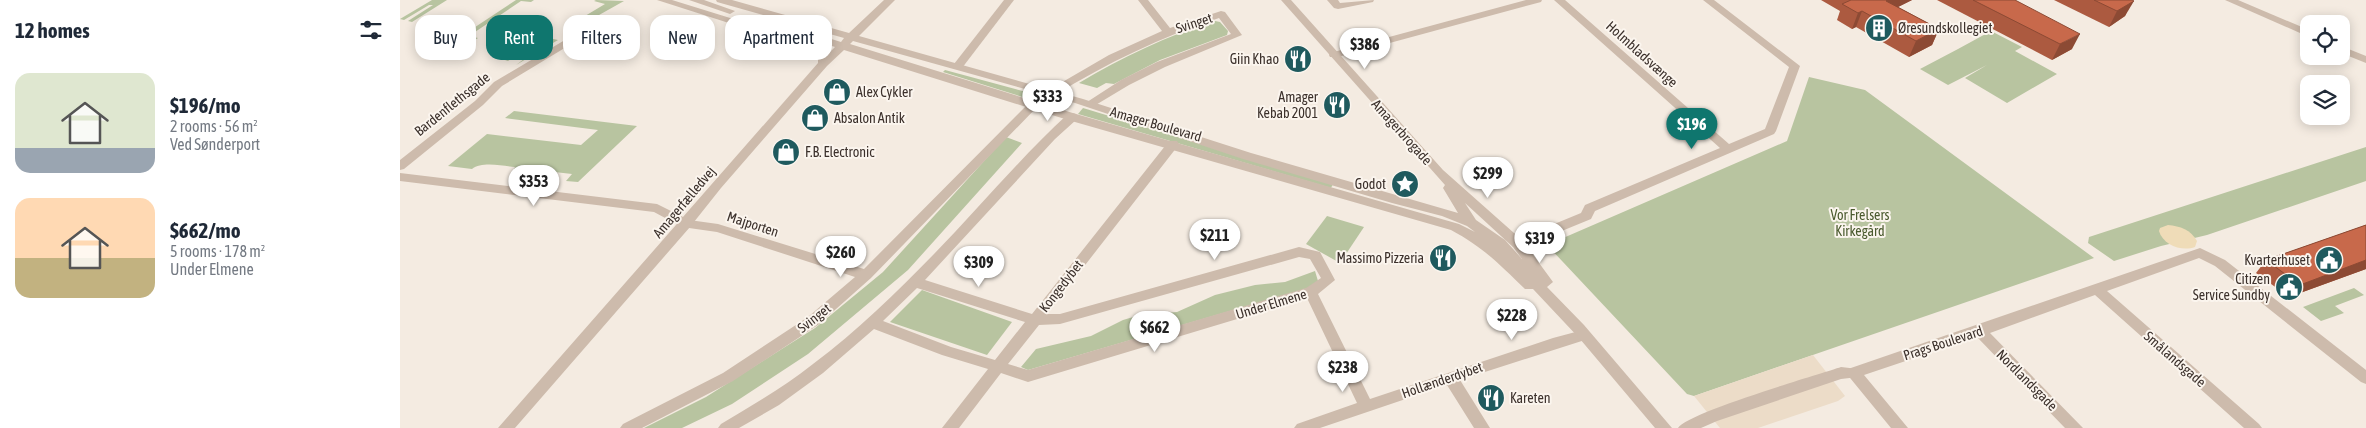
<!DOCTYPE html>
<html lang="en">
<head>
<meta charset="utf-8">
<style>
  :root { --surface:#fff; --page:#f6f6f7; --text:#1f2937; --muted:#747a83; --accent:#0f766e }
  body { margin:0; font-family:"Asap Condensed",sans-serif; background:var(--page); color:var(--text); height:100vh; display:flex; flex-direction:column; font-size:19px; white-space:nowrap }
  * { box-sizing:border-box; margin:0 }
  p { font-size:16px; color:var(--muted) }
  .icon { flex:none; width:28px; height:28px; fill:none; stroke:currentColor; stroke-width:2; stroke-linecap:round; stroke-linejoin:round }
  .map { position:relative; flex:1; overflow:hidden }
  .details { display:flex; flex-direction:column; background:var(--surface); width:400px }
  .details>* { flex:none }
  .banner { position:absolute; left:15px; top:15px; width:475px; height:45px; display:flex; gap:10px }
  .buttons { position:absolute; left:1900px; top:15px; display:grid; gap:10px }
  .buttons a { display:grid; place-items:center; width:50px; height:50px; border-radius:10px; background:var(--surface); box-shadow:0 2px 12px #0003; font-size:25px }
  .price { position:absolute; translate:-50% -42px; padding:0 11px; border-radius:18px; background:#fff; color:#222; font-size:16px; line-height:32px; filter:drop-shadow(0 1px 2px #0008) }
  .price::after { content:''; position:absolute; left:50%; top:30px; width:15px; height:11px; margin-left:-8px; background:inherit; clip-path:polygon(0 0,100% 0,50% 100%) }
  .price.selected { background:var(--accent); color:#fff }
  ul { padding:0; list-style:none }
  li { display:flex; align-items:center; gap:15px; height:125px; padding:0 15px }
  li span { display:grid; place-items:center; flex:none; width:140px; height:100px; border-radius:15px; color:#555 }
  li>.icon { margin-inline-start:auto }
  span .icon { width:60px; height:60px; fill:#fffc; stroke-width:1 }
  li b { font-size:21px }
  h2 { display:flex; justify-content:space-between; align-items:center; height:60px; padding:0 15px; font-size:21px }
  .pill { padding:0 18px; border-radius:15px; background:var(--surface); box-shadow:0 2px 12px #0003; font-size:18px; line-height:45px }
  .pill.selected { background:var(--accent); color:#fff }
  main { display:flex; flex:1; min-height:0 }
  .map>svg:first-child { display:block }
  .green { fill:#b8c4a0 }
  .sand { fill:#efdcb8 }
  .plaza { fill:#ecdcc8 }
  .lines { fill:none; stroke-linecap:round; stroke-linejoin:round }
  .pedestrian { fill:#cdbbac; fill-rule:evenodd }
  .minor { fill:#cdbbac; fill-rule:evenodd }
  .tertiary { fill:#cdbbac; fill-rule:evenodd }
  .wall { fill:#ac5a40 }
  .shaded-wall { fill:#8c4a34 }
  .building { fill:#c8694b; stroke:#8c4a34 }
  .labels { text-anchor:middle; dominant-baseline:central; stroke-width:4; stroke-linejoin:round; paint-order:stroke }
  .street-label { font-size:14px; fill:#3b302b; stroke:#fbf5ee }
  .poi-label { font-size:14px; fill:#3b302b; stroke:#fbf5ee; text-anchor:end }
  .park-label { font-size:14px; fill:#4a5a2e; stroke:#fbf5ee }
</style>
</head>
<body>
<main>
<section class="details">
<h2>12 homes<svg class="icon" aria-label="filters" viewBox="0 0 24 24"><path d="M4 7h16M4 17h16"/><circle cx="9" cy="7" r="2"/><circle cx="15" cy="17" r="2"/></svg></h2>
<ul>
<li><span style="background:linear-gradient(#dfe7d0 75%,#9aa5b1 0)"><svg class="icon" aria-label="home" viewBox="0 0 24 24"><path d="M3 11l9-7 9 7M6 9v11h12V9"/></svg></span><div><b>$196/mo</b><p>2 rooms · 56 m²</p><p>Ved Sønderport</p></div></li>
<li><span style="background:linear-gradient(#ffd9b3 60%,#c2b280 0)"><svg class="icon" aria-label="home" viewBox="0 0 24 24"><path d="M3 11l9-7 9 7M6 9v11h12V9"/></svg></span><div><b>$662/mo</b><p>5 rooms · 178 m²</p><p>Under Elmene</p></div></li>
</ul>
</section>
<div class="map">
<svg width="1966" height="428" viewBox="0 0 1966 428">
  <rect width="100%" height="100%" fill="#f4ebe1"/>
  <!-- green -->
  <g class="green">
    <polygon points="32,0 47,0 12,22 8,21 33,5 29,5 4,20 0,19"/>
    <path d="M116 0H134L131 2 121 1 69 36 78 38C69 45 59 44 48 42L54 41Z"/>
    <polygon points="196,0 224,1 183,24 175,22 205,4 194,1"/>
    <path d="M815 21 820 22 828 31 827 35 760 60 714 84 706 83 697 88 679 83C722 57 767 36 815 21Z"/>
    <polygon points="1591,31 1622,47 1615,51 1657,74 1607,103 1565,78 1587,65 1548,85 1520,69 1558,49 1562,52 1558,49"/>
    <polygon points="144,37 158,40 116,65 136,50 126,48 108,61 105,60 124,46 133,47"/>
    <polygon points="545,70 652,99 645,104 543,72"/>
    <polygon points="1409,77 1465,90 1694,258 1294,396 1287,394 1147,245 1387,141"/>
    <polygon points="683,108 933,184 931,188 678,114"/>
    <path d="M114 111 237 126 178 182 166 181 172 174 146 171 144 173 134 172 129 176 119 175 123 171 114 169 115 167C103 166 82 161 72 169L48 166 87 134 181 145 198 130 105 118Z"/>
    <polygon points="606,137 622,143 508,270 408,354 332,404 282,428 244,428 306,397 415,328 483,272"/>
    <polygon points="1966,147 1966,181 1807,235 1761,246 1714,261 1688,243 1689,237"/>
    <polygon points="927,216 964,227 940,263 906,244"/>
    <polygon points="915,271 918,281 912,287 628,370 621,367 636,349 691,336 723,320 740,315 777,312 815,295 855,285 885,282"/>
    <polygon points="1954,288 1964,295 1935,306 1944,313 1921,321 1903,307"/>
    <polygon points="522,290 612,322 587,355 490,322"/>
  </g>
  <!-- sand -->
  <path class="sand" d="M1768 225C1780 226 1791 230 1797 241L1795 247C1782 252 1763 245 1759 231L1760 228Z"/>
  <!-- plaza -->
  <polygon class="plaza" points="1413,355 1445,396 1438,401 1358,428 1320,428 1294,396"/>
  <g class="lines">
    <!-- pedestrian -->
    <path class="pedestrian" d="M1441 367 1458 369 1460 373 1458 377 1441 379 1317 421 1301 428H1278C1286 413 1417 375 1441 367Z"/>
    <!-- minor -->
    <g class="minor">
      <polygon points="604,0 614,0 562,68 554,68 553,66 554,64"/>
      <path d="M738 0H748L770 28 821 11 825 12 842 35 765 67 729 85 694 106 690 107 684 104 721 80 757 62 831 34 819 18C761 37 707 63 655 95H647L645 93 647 91 709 55 762 31Z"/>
      <polygon points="927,0 938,0 940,3 974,0 973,2 938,9 934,8"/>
      <polygon points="1126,0 1142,0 1141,2 938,57 930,57 929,55 930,53"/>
      <polygon points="1154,0 1165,0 1329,144 1365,129 1389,67 1303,0 1314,0 1400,66 1376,131 1374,134 1195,211 1191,219 1123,247 1113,247 1112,244 1113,241 1181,213 1185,205 1320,148"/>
      <polygon points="1825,0 1838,0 1909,30 1909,37"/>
      <polygon points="202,18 207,21 206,23 102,86 83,105 4,169 0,170 0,160 75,101 94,82"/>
      <polygon points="1941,46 1966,56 1966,63 1941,53"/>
      <polygon points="634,101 640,104 638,106 471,278 418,325 333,381 242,428 220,428 223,424 323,373 408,317 455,277 317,232 282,227 254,212 0,181 0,173 257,204 289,220 318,224 464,269 630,102"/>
      <path d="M672 113 676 114 678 117 676 120 655 139 525 280 632 314 769 141H777L779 144 777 147 647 314H660L899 247 920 252 935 280 918 294 970 399 1153 338 1183 330 1188 331 1190 335 1188 339 1060 380 1090 428H1074L1047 385 920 428H894L897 424 957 403 907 298 628 382 601 373 559 428H542L588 369 542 355 474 329 423 373 379 405 339 428H318L321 424C353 405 384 387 413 364 457 331 496 293 534 254 579 208 620 158 668 114ZM899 257 910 259 921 278 906 288 628 370 608 364 639 325 660 324ZM517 288 625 322 595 360 551 347 483 321Z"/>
      <polygon points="1800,248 1825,260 1966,370 1966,384 1961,382 1815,266 1799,258 1707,291 1859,424 1862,428 1844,428 1695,295 1590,333 1683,428 1665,428 1577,337 1464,375 1508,428 1491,428 1446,373 1448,369"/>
    </g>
    <!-- tertiary -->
    <g class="tertiary">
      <path d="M257 0H272L421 46 428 54 435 47 350 20 349 18 350 16H358L441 42 444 38 317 2 316 0H332L449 33 484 0H495L459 36 683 99 851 153 1058 213 1043 188 1045 185 881 0H891L1043 170 1123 241 1153 282 1147 287 1184 325 1272 428H1255L1180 339 1133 289H1125C1099 264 1083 247 1051 230L668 120 444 50 427 66 321 188 290 227 115 428H98L418 63V55L413 50ZM453 41 675 103 843 159 992 203 1042 216 1067 226 1075 232 1059 224 676 114 450 44ZM1065 203 1113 247 1122 259 1105 240 1076 220Z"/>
      <polygon points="289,0 304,0 335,11 330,14"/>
    </g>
  </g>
  <!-- wall -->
  <g class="wall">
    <polygon points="1421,0 1512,0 1498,7 1539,29 1532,45 1509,57 1456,27 1452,29 1437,20 1440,11"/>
    <polygon points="1537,0 1615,0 1672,49 1652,60"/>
    <polygon points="1654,0 1732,0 1725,16 1709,27"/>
    <polygon points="1966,225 1966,269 1889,297 1856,273 1866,260"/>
  </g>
  <!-- shaded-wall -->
  <g class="shaded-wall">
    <polygon points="1487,0 1512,0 1480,16 1486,1"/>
    <polygon points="1734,1 1725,16 1709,27 1717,11"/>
    <polygon points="1462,11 1456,27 1452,29 1458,13"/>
    <polygon points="1539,29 1532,45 1509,57 1516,41"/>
    <polygon points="1680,34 1672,49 1652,60 1660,44"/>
    <polygon points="1966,260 1966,269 1889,297 1900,285"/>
  </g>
  <!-- building -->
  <g class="building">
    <polygon points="1451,0 1487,0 1486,1 1539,29 1516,41 1462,11 1458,13 1442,4"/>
    <polygon points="1573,0 1615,0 1680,34 1660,44"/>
    <polygon points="1694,0 1732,0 1734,1 1717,11"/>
    <polygon points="1966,225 1966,260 1900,285 1866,260"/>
  </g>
  <!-- icons -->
  <defs>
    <g id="building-disc" transform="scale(1.4375)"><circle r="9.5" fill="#1f5a5e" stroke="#fbf5ee"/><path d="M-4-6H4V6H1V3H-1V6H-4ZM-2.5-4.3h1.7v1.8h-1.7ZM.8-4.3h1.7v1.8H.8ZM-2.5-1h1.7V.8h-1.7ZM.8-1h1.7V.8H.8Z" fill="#fff"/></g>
    <g id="restaurant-disc" transform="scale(1.4375)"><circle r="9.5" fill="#1f5a5e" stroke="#fbf5ee"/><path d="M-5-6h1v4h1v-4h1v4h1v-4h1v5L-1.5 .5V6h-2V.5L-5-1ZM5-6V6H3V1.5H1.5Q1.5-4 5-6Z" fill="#fff"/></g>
    <g id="shop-disc" transform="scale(1.4375)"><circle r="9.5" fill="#1f5a5e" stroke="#fbf5ee"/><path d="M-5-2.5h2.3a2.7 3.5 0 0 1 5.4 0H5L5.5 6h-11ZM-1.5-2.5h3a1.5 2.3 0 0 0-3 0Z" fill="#fff"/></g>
    <g id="sight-disc" transform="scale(1.4375)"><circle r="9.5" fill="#1f5a5e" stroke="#fbf5ee"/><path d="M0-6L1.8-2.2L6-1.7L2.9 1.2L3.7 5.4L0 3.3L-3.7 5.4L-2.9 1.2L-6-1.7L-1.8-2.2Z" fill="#fff"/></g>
    <g id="civic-disc" transform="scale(1.4375)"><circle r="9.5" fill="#1f5a5e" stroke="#fbf5ee"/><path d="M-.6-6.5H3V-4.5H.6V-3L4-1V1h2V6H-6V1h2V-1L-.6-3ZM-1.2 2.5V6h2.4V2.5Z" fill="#fff"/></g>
  </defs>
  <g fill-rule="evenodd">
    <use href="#building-disc" x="1479" y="28"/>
    <use href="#restaurant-disc" x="898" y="59"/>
    <use href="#shop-disc" x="437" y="92"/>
    <use href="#restaurant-disc" x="937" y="105"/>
    <use href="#shop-disc" x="415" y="118"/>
    <use href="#shop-disc" x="386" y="152"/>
    <use href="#sight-disc" x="1005" y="184"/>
    <use href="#restaurant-disc" x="1043" y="258"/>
    <use href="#civic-disc" x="1929" y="260"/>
    <use href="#civic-disc" x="1889" y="287"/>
    <use href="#restaurant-disc" x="1091" y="398"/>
  </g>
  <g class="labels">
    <!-- street labels -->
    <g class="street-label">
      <text transform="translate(794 23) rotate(-18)">Svinget</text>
      <text transform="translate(1242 54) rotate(42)">Holmbladsvænge</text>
      <text transform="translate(52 104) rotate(-39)">Bardenflethsgade</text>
      <text transform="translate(756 124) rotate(16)">Amager Boulevard</text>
      <text transform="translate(1002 132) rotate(48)">Amagerbrogade</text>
      <text transform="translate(284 202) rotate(-50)">Amagerfælledvej</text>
      <text transform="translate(353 224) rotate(18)">Majporten</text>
      <text transform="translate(661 286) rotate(-52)">Kongedybet</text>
      <text transform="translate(871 304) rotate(-17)">Under Elmene</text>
      <text transform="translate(414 318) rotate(-38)">Svinget</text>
      <text transform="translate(1543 343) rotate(-18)">Prags Boulevard</text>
      <text transform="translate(1775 359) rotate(41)">Smålandsgade</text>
      <text transform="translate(1042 380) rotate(-19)">Hollænderdybet</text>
      <text transform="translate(1627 380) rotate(45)">Nordlandsgade</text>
    </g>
    <!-- poi labels -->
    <g class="poi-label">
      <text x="1498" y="28" text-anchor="start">Øresundskollegiet</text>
      <text x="879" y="59">Giin Khao</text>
      <text x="456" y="92" text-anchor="start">Alex Cykler</text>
      <text x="918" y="97">Amager<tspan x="918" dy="16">Kebab 2001</tspan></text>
      <text x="434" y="118" text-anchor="start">Absalon Antik</text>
      <text x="405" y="152" text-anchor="start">F.B. Electronic</text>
      <text x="986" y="184">Godot</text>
      <text x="1024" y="258">Massimo Pizzeria</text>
      <text x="1910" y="260">Kvarterhuset</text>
      <text x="1870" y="279">Citizen<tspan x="1870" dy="16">Service Sundby</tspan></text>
      <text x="1110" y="398" text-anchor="start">Kareten</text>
    </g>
    <!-- park labels -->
    <g class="park-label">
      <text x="1460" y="215">Vor Frelsers<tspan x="1460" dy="16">Kirkegård</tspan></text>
    </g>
  </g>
</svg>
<div class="buttons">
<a><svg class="icon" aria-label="locate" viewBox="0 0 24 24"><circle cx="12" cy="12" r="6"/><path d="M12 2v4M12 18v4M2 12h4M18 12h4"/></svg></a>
<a><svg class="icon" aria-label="layers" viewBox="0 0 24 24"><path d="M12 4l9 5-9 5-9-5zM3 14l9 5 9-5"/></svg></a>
</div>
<b class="price" style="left:965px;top:70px">$386</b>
<b class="price" style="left:648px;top:122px">$333</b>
<b class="price selected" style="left:1292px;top:150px">$196</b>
<b class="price" style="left:1088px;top:199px">$299</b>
<b class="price" style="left:134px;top:207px">$353</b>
<b class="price" style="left:815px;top:261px">$211</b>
<b class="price" style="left:1140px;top:264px">$319</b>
<b class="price" style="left:441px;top:278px">$260</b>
<b class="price" style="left:579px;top:288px">$309</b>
<b class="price" style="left:1112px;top:341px">$228</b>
<b class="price" style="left:755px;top:353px">$662</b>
<b class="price" style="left:943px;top:393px">$238</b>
<div class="banner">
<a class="pill">Buy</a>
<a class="pill selected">Rent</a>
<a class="pill">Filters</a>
<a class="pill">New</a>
<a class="pill">Apartment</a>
</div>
</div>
</main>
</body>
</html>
